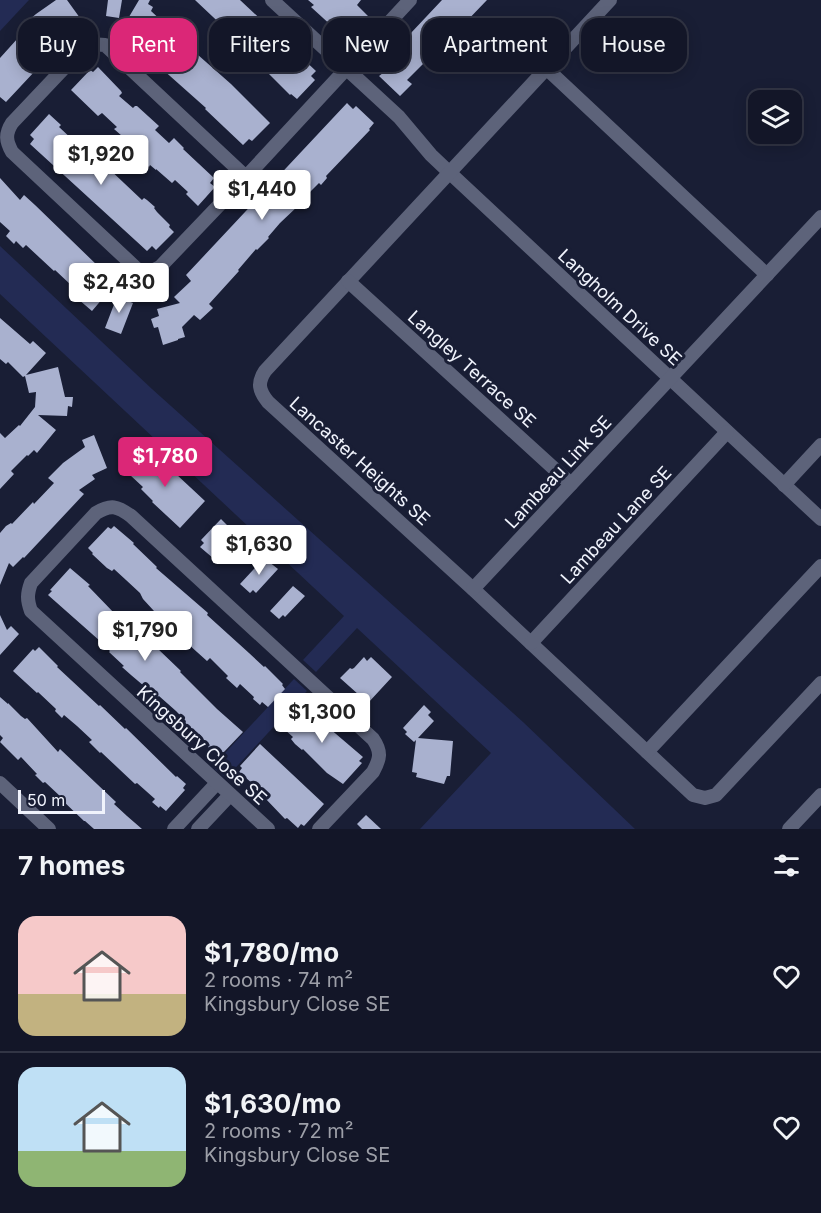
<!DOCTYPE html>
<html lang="en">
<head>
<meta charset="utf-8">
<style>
  :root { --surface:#131628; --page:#1c1f30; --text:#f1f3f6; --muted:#9d9fa8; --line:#323545; --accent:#db2777 }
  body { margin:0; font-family:Inter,sans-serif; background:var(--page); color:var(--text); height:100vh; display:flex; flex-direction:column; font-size:22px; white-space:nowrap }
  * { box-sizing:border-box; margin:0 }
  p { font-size:20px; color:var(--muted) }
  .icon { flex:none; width:33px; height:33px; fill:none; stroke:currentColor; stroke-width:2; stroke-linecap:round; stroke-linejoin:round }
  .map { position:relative; height:829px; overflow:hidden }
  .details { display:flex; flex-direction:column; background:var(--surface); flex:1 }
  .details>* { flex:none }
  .hud { position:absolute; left:18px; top:18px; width:786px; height:54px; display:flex; gap:12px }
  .tools { position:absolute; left:748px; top:90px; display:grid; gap:12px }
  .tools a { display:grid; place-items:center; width:54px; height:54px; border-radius:12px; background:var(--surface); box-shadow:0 3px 15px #0003,0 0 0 2px var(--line); font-size:30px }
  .scale { position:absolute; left:18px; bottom:15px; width:87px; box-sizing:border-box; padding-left:6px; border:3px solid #f0f3fc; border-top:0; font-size:16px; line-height:21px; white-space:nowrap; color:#f0f3fc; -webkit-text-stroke:4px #191e35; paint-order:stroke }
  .price { position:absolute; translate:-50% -51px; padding:0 14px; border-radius:6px; background:#fff; color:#222; font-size:20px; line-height:39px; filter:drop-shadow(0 2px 3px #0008) }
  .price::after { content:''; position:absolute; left:50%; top:36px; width:18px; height:14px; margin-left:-9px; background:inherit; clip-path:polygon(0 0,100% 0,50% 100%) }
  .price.on { background:var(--accent); color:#fff }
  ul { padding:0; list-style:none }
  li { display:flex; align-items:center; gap:18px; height:150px; padding:0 18px }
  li+li { border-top:2px solid var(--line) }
  li span { display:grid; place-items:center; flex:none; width:168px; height:120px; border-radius:18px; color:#555 }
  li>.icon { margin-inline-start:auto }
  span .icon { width:72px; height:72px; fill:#fffc; stroke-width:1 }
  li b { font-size:26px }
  h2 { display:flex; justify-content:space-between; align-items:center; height:72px; padding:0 18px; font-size:26px }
  .pill { padding:0 21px; border-radius:18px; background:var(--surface); box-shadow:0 3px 15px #0003,0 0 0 2px var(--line); font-size:21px; line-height:54px }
  .pill.on { background:var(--accent); color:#fff }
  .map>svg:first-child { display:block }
  .green { fill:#232b54 }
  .building { fill:#a9b1cf }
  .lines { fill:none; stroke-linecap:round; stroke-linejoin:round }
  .minor { stroke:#5d637a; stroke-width:14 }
  .labels { text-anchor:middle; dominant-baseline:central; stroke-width:6; stroke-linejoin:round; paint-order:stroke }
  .street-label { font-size:18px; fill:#f0f3fc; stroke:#191e35 }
</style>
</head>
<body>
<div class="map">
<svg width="821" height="829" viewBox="0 0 821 829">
  <rect width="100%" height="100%" fill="#191e35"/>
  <!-- green -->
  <g class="green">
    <polygon points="0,0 29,0 0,31"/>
    <polygon points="0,246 152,389 523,722 635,829 420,829 491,753 357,628 316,672 303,660 344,616 0,294"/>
    <polygon points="294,679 307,691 226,778 212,767"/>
  </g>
  <!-- building -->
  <g class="building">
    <polygon points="56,0 67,0 80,18 76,21 77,22 61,34 63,36 42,56 44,57 33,69 35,71 6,102 0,97 0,58 27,28 25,26 30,21 29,20 36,14"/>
    <polygon points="108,0 122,0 119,18 106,16"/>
    <polygon points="139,0 150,0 148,4 153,7 151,11 165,24 164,25 231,84 270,123 252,141 249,139 243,145 205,109 206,108 152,60 153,58 138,45 143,39 123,27"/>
    <polygon points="195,0 240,0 316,71 311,76 315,80 297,99 291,94 290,95 263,68 265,66"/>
    <polygon points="308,0 361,0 357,5 371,19 354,38 350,34 346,39 311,7 314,5"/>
    <polygon points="442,0 487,0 462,26 458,32 460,34 446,49 444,47 426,64 425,62 407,80 412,84 400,96 379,76 383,73 378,68"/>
    <polygon points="98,67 121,91 122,93 119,96 133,108 135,106 137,106 159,126 155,130 169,143 174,138 184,148 183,149 214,178 210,183 215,187 198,206 186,194 188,192 175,180 172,183 156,169 156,170 150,165 149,167 142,160 146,157 114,129 117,127 102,113 98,116 71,90 90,70 93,72"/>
    <polygon points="347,103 353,109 356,106 374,123 369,129 370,130 326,176 327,178 321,185 319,183 298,204 299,205 280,223 268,237 269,238 257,250 256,249 238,270 239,271 209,304 213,308 200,320 194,315 182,327 185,337 178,339 178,340 163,345 158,327 154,328 151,319 159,316 157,309 180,303 174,297 191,281 186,275"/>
    <polygon points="49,114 61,125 59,127 89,155 90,154 105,167 106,166 142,200 144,198 147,200 155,207 154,208 157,212 170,225 169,227 174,232 156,250 152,246 147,251 30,144 34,139 30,135"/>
    <polygon points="0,178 20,200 24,195 35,205 100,268 98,270 115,284 92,311 78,299 80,298 69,287 71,285 55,270 54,271 26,245 23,248 16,241 14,244 6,236 10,231 0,222"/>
    <polygon points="118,294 129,298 128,301 133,303 121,334 105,328"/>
    <polygon points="0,318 30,344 33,341 46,353 26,375 58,367 65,397 73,397 72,407 68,406 67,416 38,415 56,430 37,453 34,450 28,456 27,455 11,471 14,474 0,489 0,433 5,438 19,425 20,426 35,407 36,392 29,393 25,376 23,377 8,362 6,364 0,359"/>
    <polygon points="94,435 107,468 92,475 95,479 79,490 84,494 24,558 23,557 13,567 9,563 0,585 0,533 6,526 11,523 12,524 33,502 34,504 54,483 48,478 63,463 85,447 82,440"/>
    <polygon points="147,447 205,501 180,528 152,502 153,501 141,489 143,487 130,475 131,473 130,472 132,469 130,467"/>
    <polygon points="221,519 232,530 230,533 244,547 228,564 224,560 220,564 200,547 204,543 201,540"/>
    <polygon points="114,526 134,543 133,544 157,567 156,568 208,613 207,615 249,653 264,667 265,666 283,684 282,685 285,689 268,707 262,702 260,705 253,699 254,697 240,684 237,688 226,678 228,676 210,658 207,661 187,643 188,642 154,611 143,599 140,593 126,580 114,569 112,571 107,568 92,554 93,553 88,548 108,527 111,529"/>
    <polygon points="264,558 278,569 256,593 253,590 250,593 240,584"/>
    <polygon points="70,568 90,585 88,586 116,615 131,628 134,626 181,671 180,672 217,709 243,732 223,753 221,751 217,755 208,747 210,745 185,723 186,721 176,711 159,696 157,697 131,675 122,667 124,666 109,652 110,651 100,641 48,595 52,591 50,590"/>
    <polygon points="293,586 305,596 285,617 283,615 279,619 270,611"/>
    <polygon points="0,615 7,630 11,626 19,634 0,655"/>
    <polygon points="39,647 58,666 57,667 99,706 100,705 125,729 126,728 176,777 177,776 186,784 183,788 185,790 166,811 160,806 159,808 152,802 155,799 137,783 135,784 101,752 100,753 89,742 92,740 77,726 64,715 62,718 55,711 56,709 38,692 37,693 13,671 33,649 35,651"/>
    <polygon points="364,657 367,661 371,657 392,677 368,703 340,678 350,668 352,669 354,668"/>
    <polygon points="0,697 8,704 8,703 21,716 25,719 27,718 58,752 60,749 116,802 114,804 127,816 142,829 94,829 85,821 84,821 61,799 62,798 45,782 43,783 35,775 37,774 21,757 18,760 0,742 3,738 0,735"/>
    <polygon points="300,702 303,705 304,703 329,728 363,757 359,761 362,763 343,784 327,773 303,749 302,750 295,744 291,739 293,737 284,729 286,727 282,723"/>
    <polygon points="424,705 431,712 428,715 434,721 418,738 453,741 450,776 447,776 444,784 416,777 417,773 412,772 416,740 414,742 405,734 407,732 403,728"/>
    <polygon points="260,744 324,804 304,826 301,824 298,828 287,818 285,819 264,797 266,795 239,772 242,768 240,766"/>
    <polygon points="366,815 381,829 362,829 357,824"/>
  </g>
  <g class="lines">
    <!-- minor -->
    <g class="minor">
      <polyline points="272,0 399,117 431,155 450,173 821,519"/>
      <path d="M610 0 265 371C257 383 259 391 268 402L473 589 693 795 705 798 716 795 821 683"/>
      <polyline points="547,69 767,275"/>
      <path d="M246 177 160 267C152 272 146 272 137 269L12 152C6 141 5 134 12 123L83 48 90 44 105 45 246 177 410 0"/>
      <polyline points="348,281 571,484"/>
      <polyline points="784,485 821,445"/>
      <polyline points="473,589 821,217"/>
      <polyline points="531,643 727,432"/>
      <polyline points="647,752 821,566"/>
      <polyline points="0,783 49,829"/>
      <polyline points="174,829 217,783"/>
      <polyline points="198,829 230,795"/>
      <path d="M268 829 31 611C27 600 27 594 31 583L96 513C111 504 117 506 131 516L373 739C382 752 380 759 373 772L319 829"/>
      <polyline points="789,829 821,795"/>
    </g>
  </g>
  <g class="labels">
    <!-- street labels -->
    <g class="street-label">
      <text transform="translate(620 307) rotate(43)">Langholm Drive SE</text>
      <text transform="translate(472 369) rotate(42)">Langley Terrace SE</text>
      <text transform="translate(360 461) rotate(42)">Lancaster Heights SE</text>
      <text transform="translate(558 472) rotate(-47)">Lambeau Link SE</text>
      <text transform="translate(616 525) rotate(-47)">Lambeau Lane SE</text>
      <text transform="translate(202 745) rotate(42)">Kingsbury Close SE</text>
    </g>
  </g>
</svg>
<div class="tools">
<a><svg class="icon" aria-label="layers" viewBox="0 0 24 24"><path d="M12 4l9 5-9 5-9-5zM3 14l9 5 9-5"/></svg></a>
</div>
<div class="scale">50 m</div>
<b class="price" style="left:101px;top:186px">$1,920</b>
<b class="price" style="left:262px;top:221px">$1,440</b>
<b class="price" style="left:119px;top:314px">$2,430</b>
<b class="price on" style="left:165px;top:488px">$1,780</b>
<b class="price" style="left:259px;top:576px">$1,630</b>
<b class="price" style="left:145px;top:662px">$1,790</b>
<b class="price" style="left:322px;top:744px">$1,300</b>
<div class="hud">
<a class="pill">Buy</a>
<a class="pill on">Rent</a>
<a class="pill">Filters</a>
<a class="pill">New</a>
<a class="pill">Apartment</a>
<a class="pill">House</a>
</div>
</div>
<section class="details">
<h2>7 homes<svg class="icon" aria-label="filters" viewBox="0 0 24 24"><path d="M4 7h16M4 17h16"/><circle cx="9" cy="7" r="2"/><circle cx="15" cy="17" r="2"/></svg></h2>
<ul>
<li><span style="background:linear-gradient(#f6c9c9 65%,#c2b280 0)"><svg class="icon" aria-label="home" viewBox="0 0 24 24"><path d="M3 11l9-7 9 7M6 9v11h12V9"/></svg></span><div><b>$1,780/mo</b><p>2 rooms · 74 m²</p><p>Kingsbury Close SE</p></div><svg class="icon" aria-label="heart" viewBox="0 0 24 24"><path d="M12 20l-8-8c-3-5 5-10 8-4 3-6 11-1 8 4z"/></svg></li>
<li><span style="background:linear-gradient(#bfe0f5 70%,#8fb573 0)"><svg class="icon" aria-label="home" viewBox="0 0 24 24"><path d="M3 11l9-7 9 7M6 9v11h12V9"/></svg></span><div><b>$1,630/mo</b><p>2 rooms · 72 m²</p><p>Kingsbury Close SE</p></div><svg class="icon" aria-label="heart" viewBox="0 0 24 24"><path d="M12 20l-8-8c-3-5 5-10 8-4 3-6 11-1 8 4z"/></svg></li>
</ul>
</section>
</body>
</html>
